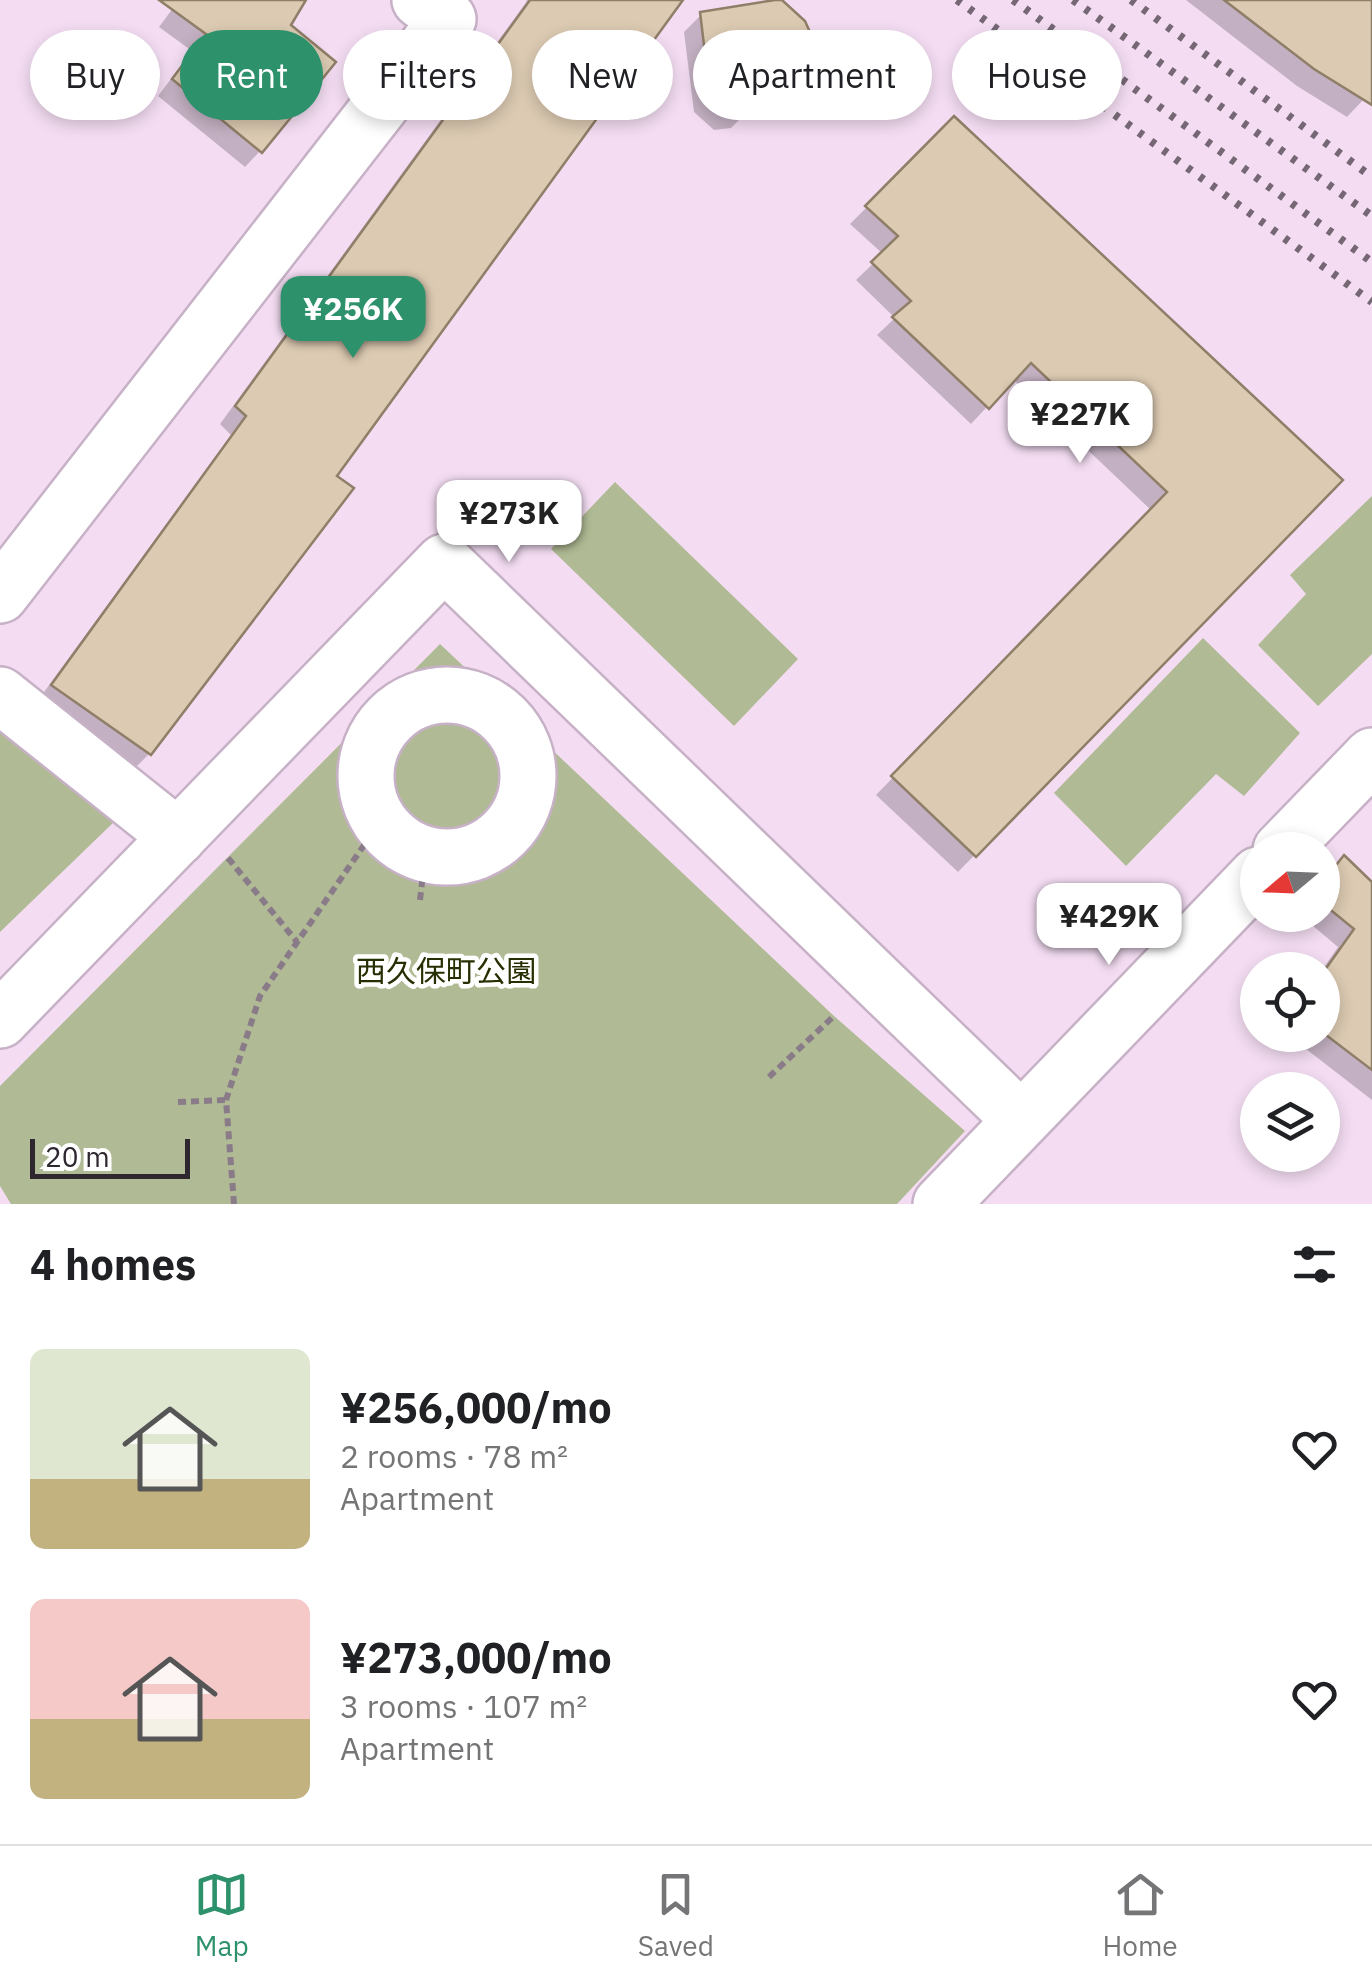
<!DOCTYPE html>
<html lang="en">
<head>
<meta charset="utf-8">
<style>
  :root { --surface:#fff; --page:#f2f2f2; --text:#202124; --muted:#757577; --line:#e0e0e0; --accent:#2d916c }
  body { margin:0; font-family:"IBM Plex Sans","Noto Sans JP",sans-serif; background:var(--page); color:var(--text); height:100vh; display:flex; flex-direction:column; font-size:38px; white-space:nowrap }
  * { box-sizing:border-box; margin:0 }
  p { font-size:32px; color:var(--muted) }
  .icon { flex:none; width:55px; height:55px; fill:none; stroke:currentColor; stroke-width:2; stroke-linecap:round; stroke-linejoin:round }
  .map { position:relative; height:1204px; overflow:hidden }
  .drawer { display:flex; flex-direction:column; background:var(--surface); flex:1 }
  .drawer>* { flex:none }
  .banner { position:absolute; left:30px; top:30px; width:1312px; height:90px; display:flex; gap:20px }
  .needle { width:65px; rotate:251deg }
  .fabs { position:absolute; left:1240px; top:832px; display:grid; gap:20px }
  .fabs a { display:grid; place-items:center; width:100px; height:100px; border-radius:50%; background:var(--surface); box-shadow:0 5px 15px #0003; font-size:50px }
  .scale { position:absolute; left:30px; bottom:25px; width:160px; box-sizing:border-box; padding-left:10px; border:5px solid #2f272f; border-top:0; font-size:28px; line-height:35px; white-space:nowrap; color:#2f272f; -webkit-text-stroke:8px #fff; paint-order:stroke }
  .price { position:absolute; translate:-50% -85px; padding:0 22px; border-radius:20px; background:#fff; color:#222; font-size:32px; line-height:65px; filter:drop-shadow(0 2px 5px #0008) }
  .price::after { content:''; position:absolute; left:50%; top:60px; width:30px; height:22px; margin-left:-15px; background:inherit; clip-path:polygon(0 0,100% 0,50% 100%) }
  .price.current { background:var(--accent); color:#fff }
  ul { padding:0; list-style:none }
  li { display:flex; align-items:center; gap:30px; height:250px; padding:0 30px }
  li span { display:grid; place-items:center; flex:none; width:280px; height:200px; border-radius:15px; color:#555 }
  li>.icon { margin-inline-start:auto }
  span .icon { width:120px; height:120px; fill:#fffc; stroke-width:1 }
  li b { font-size:42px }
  h2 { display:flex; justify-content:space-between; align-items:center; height:120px; padding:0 30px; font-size:42px }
  .chip { padding:0 35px; border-radius:45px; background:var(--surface); box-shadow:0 5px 15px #0003; font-size:35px; line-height:90px }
  .chip.current { background:var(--accent); color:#fff }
  .menu { display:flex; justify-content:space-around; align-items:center; height:140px; border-top:2px solid var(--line); background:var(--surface); font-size:28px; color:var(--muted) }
  .menu a { display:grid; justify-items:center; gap:5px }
  .menu .current { color:var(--accent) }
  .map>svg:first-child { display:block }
  .green { fill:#b0ba94 }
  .shadow { fill:#0003 }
  .building { fill:#dccab2; stroke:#8f7e68; stroke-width:2.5 }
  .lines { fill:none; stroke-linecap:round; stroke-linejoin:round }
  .minor-casing { stroke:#c7b1c6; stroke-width:60 }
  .path { stroke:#8a7b89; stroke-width:6; stroke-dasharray:8 5; stroke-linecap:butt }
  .minor { stroke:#fff; stroke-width:55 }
  .rail { stroke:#756774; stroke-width:8; stroke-dasharray:5 10; stroke-linecap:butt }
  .labels { text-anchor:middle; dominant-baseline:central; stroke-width:9; stroke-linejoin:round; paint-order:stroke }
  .park-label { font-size:30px; fill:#262f02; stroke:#fff }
</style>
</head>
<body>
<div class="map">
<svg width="1372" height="1204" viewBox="0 0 1372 1204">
  <rect width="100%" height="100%" fill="#f4ddf3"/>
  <!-- green -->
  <g class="green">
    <polygon points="615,482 798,659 734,726 551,549"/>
    <polygon points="1372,496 1372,654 1318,706 1258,645 1306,594 1290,575"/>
    <polygon points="1203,638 1300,733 1244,796 1216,774 1126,866 1054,793"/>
    <polygon points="440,644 834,1016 965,1131 897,1204 11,1204 0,1186 0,1086"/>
    <polygon points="0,726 115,821 0,932"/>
  </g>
  <!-- shadow -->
  <g class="shadow">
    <polygon points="179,0 304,0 288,26 260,151 245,167 158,96 192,51 159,27"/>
    <polygon points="526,0 680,0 334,476 150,753 133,770 36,703 231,435 220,424 527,1"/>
    <polygon points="1186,0 1362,0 1372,9 1372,62 1363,100 1347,117 1297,86"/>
    <polygon points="701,15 749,110 731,128 714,130 694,112 684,32"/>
    <polygon points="954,120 1340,481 958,872 876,795 1152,511 1013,379 971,424 877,335 895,318 856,280 883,254 850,224"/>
    <polygon points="1344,859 1372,886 1372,1100 1288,1035 1322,1035 1322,970 1338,947 1300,915 1322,915 1322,882"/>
  </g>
  <!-- building -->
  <g class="building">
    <polygon points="159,0 306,0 291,25 336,62 262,153 172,79 206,34"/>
    <polygon points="530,0 683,0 337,476 354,488 151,755 51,685 246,416 235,406"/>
    <polygon points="775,0 782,0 805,21 813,39 750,111 732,115 710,95 700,12"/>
    <polygon points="1224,0 1372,0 1372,105 1314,69"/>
    <polygon points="954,116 1343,480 976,857 891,776 1167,492 1031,363 989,409 892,317 911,301 871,262 898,236 865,206"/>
    <polygon points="1344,855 1372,882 1372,1070 1322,1032 1322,974 1354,929 1322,903 1322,883"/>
  </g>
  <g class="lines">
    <!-- minor casing -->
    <g class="minor-casing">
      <g id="minor">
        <polyline points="0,595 448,19 420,0"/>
        <circle cx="447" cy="776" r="81"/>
        <polyline points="0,695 178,837"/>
        <polyline points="1281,850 1372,756"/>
        <polyline points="0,1020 444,562 1021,1120"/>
        <polyline points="941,1204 1258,875"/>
      </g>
    </g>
    <!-- path -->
    <g class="path">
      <polyline points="373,710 389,718"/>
      <polyline points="493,710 505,692"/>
      <polyline points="228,858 297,942"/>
      <polyline points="420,900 425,856"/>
      <polyline points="769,1077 834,1016"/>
      <polyline points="178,1102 226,1100"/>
      <polyline points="234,1204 226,1100 260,996 380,822"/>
    </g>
    <!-- minor -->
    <use href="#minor" class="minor"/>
    <!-- rail -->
    <g class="rail">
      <polyline points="957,0 1372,302"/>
      <polyline points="1013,0 1372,262"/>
      <polyline points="1073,0 1372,216"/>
      <polyline points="1131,0 1372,177"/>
    </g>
  </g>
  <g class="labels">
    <!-- park labels -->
    <g class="park-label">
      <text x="446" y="970">西久保町公園</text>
    </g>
  </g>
</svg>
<div class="fabs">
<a><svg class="needle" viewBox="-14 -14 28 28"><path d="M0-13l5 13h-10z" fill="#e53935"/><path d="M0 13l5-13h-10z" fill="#757577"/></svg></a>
<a><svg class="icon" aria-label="locate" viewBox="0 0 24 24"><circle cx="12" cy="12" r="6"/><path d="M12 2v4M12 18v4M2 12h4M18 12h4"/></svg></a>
<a><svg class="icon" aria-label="layers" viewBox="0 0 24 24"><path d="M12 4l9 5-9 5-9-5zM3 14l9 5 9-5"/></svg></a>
</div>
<div class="scale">20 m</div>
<b class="price current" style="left:353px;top:361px">¥256K</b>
<b class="price" style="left:1080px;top:466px">¥227K</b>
<b class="price" style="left:509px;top:565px">¥273K</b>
<b class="price" style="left:1109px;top:968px">¥429K</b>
<div class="banner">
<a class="chip">Buy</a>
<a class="chip current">Rent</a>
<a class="chip">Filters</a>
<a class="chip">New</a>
<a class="chip">Apartment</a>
<a class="chip">House</a>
</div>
</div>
<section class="drawer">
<h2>4 homes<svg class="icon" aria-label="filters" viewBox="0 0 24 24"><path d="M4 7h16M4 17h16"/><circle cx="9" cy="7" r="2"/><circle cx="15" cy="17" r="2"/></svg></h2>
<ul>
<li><span style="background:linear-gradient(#dfe7d0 65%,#c2b280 0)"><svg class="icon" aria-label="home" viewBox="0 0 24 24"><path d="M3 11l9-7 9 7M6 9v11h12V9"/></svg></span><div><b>¥256,000/mo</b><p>2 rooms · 78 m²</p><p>Apartment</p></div><svg class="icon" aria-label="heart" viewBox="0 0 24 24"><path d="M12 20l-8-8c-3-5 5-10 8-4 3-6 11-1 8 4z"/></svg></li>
<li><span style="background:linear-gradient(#f6c9c9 60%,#c2b280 0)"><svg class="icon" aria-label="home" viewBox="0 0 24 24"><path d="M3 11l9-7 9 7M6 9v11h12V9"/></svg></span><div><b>¥273,000/mo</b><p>3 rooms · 107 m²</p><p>Apartment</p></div><svg class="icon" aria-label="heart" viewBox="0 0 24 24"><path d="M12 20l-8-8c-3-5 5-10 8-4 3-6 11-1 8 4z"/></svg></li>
</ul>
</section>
<nav class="menu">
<a class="current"><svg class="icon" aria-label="map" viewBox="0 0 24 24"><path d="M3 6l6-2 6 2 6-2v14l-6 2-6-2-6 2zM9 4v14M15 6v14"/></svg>Map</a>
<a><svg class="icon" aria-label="saved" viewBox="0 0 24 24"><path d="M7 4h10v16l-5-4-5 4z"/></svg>Saved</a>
<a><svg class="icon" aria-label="home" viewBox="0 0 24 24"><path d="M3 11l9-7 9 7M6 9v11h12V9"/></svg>Home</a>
</nav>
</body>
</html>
